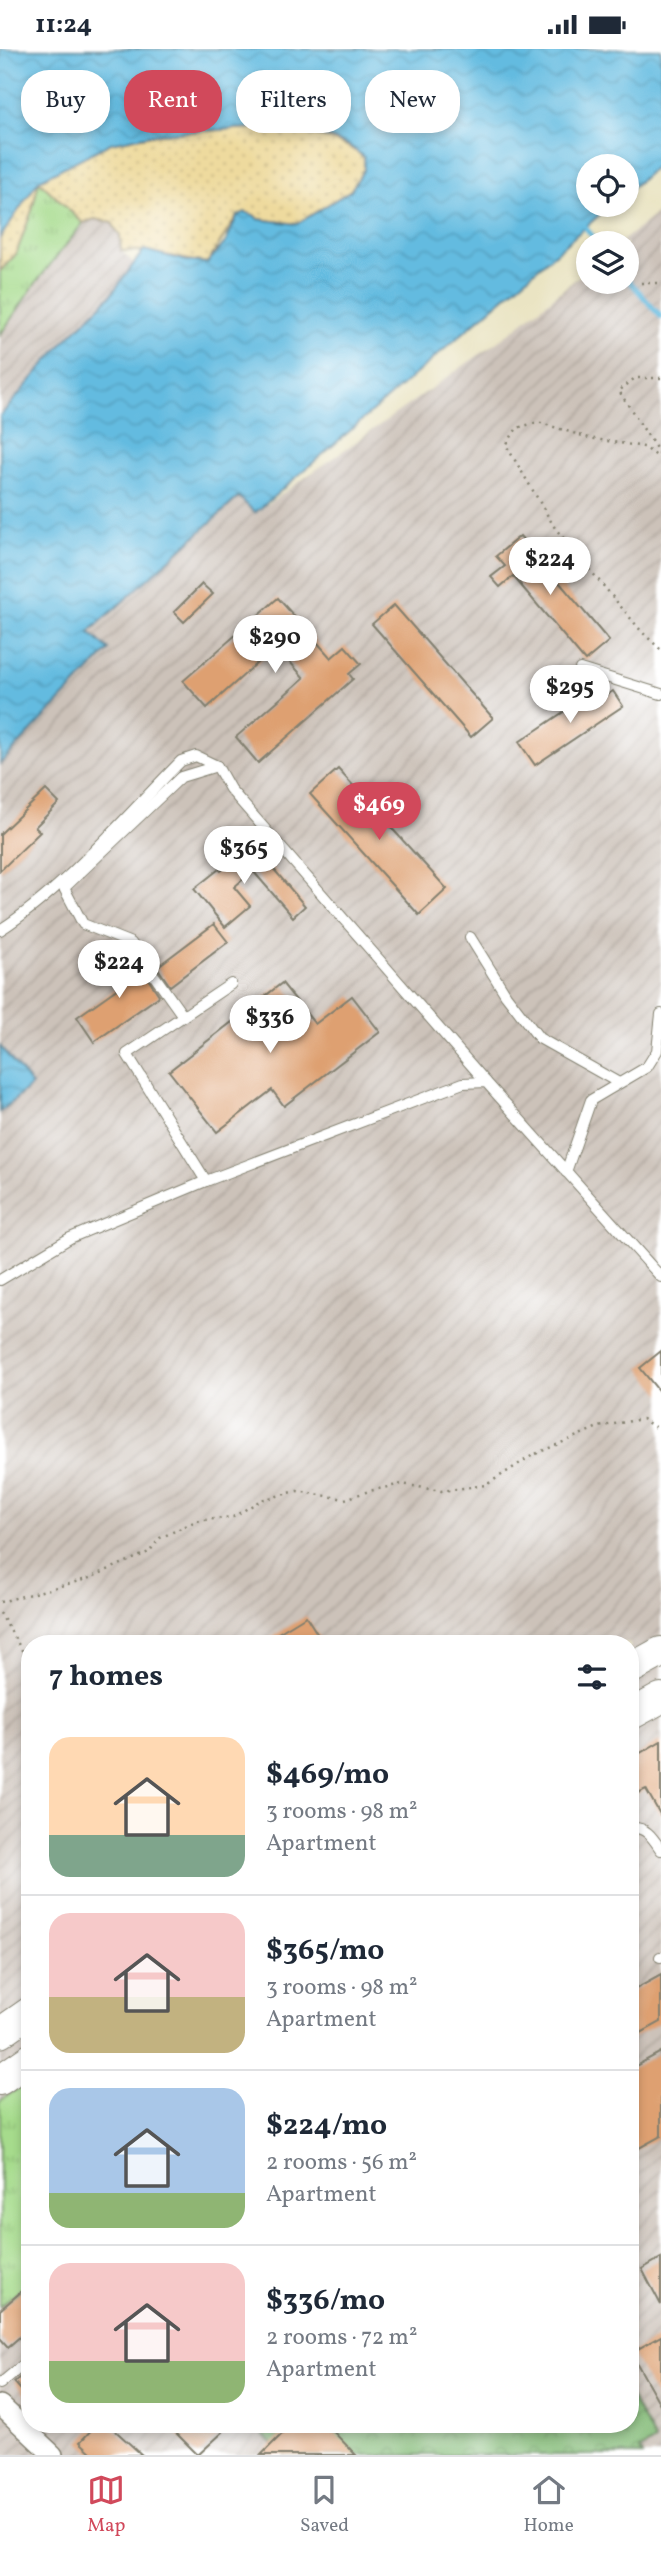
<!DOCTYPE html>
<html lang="en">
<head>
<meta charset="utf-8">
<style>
  :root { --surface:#fff; --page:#f6f6f7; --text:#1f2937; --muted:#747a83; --line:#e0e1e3; --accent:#d1495b }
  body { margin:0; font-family:Vollkorn,serif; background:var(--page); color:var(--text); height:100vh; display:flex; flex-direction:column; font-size:26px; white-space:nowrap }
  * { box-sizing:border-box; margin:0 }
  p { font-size:23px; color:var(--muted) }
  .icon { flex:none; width:38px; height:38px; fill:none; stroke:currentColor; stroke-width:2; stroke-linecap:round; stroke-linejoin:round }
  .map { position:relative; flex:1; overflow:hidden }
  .sheet { position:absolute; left:21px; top:1586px; width:618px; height:798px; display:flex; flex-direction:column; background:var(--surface); border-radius:28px; box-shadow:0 4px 10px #0003 }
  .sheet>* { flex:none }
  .hud { position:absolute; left:21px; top:21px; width:620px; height:63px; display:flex; gap:14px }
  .fabs { position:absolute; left:576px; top:105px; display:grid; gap:14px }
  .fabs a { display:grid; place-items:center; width:63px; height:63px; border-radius:50%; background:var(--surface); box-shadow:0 4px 10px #0003; font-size:35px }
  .price { position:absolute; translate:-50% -60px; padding:0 16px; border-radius:24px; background:#fff; color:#222; font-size:23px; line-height:46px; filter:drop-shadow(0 2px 4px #0008) }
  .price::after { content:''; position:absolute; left:50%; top:42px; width:21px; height:16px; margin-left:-10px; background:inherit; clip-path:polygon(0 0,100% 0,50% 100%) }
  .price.current { background:var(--accent); color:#fff }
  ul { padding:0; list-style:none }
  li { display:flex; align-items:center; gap:21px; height:175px; padding:0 28px }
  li+li { border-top:2px solid var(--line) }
  li span { display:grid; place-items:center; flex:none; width:196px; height:140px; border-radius:21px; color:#555 }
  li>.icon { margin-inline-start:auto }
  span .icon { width:84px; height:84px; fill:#fffc; stroke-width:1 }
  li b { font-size:30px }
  h2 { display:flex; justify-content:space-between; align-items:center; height:84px; padding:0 28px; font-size:30px }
  .chip { padding:0 24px; border-radius:28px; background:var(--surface); box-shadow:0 4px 10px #0003; font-size:24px; line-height:63px }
  .chip.current { background:var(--accent); color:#fff }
  .status { display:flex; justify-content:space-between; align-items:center; height:49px; padding:0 35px; background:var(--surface); direction:ltr }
  .status svg { height:19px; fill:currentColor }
  .menu { display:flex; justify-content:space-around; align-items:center; height:98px; border-top:2px solid var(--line); background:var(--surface); font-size:19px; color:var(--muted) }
  .menu a { display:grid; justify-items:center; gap:4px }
  .menu .current { color:var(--accent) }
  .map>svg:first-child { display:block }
  .industrial { fill:url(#industrial-furrows); fill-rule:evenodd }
  .grass { fill:url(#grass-tufts); stroke:#617c54; stroke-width:2 }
  .forest { fill:url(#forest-crowns); stroke:#506c4a; stroke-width:2 }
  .sand { fill:url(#sand-dots); stroke:#857b5d; stroke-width:2 }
  .water { fill:url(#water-waves); stroke:#406c7e; stroke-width:2 }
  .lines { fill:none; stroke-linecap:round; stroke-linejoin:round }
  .stream { stroke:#63bbe0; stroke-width:5 }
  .building { fill:#dea071 }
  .lane-casing { stroke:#838070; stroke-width:12 }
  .street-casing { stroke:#838070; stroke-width:22 }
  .primary-casing { stroke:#838070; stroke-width:32 }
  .path { stroke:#838070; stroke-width:2.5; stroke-dasharray:2 5; stroke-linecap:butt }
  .lane { stroke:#fff; stroke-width:10 }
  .street { stroke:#fff; stroke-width:19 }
  .primary { stroke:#fff; stroke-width:30 }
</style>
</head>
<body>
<div class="status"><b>11:24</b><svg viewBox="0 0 49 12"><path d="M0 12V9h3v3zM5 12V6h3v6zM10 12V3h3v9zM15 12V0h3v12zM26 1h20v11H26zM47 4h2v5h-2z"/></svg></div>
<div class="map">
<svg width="661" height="2406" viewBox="0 0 661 2406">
  <defs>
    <pattern id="industrial-furrows" width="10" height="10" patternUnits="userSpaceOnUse" patternTransform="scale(1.75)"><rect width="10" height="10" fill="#ccc2b9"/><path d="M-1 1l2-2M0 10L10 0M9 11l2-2" fill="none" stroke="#afa69e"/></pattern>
    <pattern id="grass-tufts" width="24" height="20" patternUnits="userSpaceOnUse" patternTransform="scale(1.75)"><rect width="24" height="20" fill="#a6db8c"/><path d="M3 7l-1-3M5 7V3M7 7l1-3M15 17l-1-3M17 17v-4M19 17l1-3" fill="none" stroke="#8ebb78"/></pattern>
    <pattern id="forest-crowns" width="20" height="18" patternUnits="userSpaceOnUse" patternTransform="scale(1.75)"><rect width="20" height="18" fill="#84bb78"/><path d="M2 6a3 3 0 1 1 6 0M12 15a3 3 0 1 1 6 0" fill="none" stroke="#71a067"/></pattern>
    <pattern id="sand-dots" width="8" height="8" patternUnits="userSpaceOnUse" patternTransform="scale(1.75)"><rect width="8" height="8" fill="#eeda9e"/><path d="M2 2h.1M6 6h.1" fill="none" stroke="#ccba88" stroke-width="1.8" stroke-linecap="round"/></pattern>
    <pattern id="water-waves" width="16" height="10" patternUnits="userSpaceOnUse" patternTransform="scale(1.75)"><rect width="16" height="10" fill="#63bbe0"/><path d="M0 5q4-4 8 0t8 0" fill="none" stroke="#55a0c0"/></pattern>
  </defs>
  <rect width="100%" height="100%" fill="#fff"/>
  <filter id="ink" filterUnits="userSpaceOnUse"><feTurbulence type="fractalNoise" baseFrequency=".0143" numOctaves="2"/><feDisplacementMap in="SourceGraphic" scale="14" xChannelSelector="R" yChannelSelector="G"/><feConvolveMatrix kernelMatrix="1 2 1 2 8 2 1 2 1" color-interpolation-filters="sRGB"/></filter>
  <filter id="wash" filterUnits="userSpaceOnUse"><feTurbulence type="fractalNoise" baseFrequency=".00686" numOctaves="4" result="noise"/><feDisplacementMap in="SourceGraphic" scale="28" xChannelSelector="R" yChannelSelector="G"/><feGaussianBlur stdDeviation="1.57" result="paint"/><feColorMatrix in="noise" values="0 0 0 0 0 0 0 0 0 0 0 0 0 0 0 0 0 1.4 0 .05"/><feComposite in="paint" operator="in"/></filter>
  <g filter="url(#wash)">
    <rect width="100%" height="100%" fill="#eae4c3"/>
    <!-- industrial -->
    <g class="industrial">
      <path d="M661 161V2406H0V716L108 602 89 584 239 448 255 464 507 286 588 220V233H626V194H620ZM30 1594H630V2375H30Z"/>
      <polygon points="95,170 112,174 120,187 121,202 134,214 110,247 63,294 0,367 0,286 35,235 83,174"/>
    </g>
    <!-- grass -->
    <g class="grass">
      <polygon points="39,131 83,174 35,235 0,286 0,222 16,205 32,161"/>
      <polygon points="30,2031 30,2233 0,2258 0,2052"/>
    </g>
    <!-- forest -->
    <polygon class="forest" points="630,2347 655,2392 640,2401 643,2406 284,2406 252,2375 630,2375"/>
    <!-- sand -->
    <path class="sand" d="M266 78C302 84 335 86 364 108V120L351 141 297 175 258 170 254 166 237 167 207 214C176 210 153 200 121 202L120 187 112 174 95 170 83 174 39 132 32 161 16 205 0 222V189L29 144 39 131 82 107 111 94 155 85Z"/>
    <!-- water -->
    <g class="water">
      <polygon points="0,0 661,0 661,113 627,143 626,117 588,117 588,156 611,156 255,464 239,448 89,583 109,601 0,715 0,367 63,294 110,247 144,201 187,212 207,214 226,193 237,167 245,163 254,166 258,170 297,175 351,141 364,120 364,108 348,96 328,88 266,78 155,85 111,94 39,131 0,189"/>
      <polygon points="0,997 32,1036 0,1063"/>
    </g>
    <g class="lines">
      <!-- stream -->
      <g class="stream">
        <polyline points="585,178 598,194"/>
        <polyline points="626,228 661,268"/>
      </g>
    </g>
    <g id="blocks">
      <!-- building -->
      <g class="building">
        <polygon points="520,487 609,592 585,612 513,527 500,538 491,528 505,517 496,507"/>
        <polygon points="202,535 213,545 184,573 174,563"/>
        <polygon points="278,549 331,609 345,597 361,615 349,625 353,630 258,714 236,688 304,629 276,597 207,659 183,632"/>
        <polygon points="394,556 493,669 471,688 372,575"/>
        <polygon points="596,641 602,649 613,642 623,657 535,716 519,693"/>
        <polygon points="338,720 447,840 419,866 310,745"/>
        <polygon points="46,741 59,754 35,778 40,783 0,822 0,785"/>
        <polygon points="255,792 269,808 266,811 305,857 293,868 253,822 234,838 250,857 225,878 194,840 219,820 221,822"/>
        <polygon points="214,875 228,893 170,937 157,918"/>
        <polygon points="124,905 143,929 146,927 159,946 158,948 94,993 77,968 118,939 104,921"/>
        <polygon points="282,934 315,975 352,947 380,983 284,1057 272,1041 217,1083 169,1022"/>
        <polygon points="661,1302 661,1345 640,1319"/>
        <polygon points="306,1567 323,1594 262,1594"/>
        <polygon points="661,1692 661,1767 646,1740 630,1748 630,1710"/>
        <polygon points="661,1926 661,1973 630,1990 630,1943"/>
        <polygon points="661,2003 661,2087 630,2104 630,2020"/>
        <polygon points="661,2209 661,2256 642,2220"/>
        <polygon points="30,2235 30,2279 8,2298 0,2289 0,2261"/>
        <polygon points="661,2287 661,2357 631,2304"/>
        <polygon points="30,2320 30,2351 14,2333"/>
        <polygon points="97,2375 108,2375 142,2406 94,2406 80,2393"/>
        <polygon points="167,2375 214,2375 223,2383 198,2406"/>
        <polygon points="278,2375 326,2375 356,2406 261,2406 285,2382"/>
      </g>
    </g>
  </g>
  <g filter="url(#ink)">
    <use href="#blocks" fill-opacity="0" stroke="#838070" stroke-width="2"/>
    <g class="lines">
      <!-- lane casing -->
      <g class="lane-casing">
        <g id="lane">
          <polyline points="580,620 661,645"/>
          <path d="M0 881C67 838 125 768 181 712L196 707 217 717 230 740 486 1033"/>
          <polyline points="470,888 506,946 539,989 619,1034"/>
          <polyline points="183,967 131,894 83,875 64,839 181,728 217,717"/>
          <polyline points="566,1123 591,1051 647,1018 657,1002 661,965"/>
          <polyline points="206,1132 127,1005 231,935"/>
          <polyline points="0,1231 70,1189 206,1132 463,1034 486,1033 661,1228"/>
          <path d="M630 1779C646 1777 653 1789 661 1801"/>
          <polyline points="660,1908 661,1908"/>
          <polyline points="0,2335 30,2310"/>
        </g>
      </g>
      <!-- street casing -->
      <g class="street-casing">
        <polyline id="street" points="0,2356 53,2406"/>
      </g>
      <!-- primary casing -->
      <g class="primary-casing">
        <g id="primary">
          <polyline points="630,1620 661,1603"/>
          <polyline points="630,1666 661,1649"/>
          <polyline points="0,1984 30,1963"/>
          <polyline points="0,2031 30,2010"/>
        </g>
      </g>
      <!-- path -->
      <g class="path">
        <polyline points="641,234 661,234"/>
        <polyline points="661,329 635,329 619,342 661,407"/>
        <polyline points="661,410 644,398 589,389 538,373 517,379 506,396 555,479 642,583 661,601"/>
        <polyline points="0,1553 87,1530 149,1503 160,1489 196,1472 233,1468 261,1451 297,1442 345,1450 369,1442 402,1435 441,1442 486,1436 533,1406 598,1378 642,1370 661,1382"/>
        <polyline points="0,1564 30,1615"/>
      </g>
      <!-- lane -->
      <use href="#lane" class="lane"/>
      <!-- street -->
      <use href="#street" class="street"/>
      <!-- primary -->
      <use href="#primary" class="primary"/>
    </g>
  </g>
</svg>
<div class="fabs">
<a><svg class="icon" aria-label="locate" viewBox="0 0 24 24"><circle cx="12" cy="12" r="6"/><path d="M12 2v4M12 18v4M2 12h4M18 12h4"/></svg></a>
<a><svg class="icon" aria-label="layers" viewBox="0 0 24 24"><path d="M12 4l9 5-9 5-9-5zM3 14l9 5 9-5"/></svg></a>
</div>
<b class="price" style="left:550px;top:548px">$224</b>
<b class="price" style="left:275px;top:626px">$290</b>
<b class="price" style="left:570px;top:676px">$295</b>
<b class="price current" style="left:379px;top:793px">$469</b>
<b class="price" style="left:244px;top:837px">$365</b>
<b class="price" style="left:119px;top:951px">$224</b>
<b class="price" style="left:270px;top:1006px">$336</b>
<div class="hud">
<a class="chip">Buy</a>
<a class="chip current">Rent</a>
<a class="chip">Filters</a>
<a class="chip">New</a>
</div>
<section class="sheet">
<h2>7 homes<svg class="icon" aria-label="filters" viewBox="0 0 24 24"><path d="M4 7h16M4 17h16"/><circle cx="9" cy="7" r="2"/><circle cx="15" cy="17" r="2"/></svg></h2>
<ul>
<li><span style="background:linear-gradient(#ffd9b3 70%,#7fa58c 0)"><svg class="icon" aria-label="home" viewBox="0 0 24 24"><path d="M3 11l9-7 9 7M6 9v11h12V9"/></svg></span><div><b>$469/mo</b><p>3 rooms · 98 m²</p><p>Apartment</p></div></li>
<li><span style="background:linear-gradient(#f6c9c9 60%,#c2b280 0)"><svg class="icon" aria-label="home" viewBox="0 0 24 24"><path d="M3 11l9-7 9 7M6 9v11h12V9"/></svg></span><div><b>$365/mo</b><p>3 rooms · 98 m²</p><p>Apartment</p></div></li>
<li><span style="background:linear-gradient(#a9c7e8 75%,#8fb573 0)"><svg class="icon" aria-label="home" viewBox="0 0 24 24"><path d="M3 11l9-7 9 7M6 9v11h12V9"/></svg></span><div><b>$224/mo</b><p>2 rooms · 56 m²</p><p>Apartment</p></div></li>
<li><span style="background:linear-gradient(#f6c9c9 70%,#8fb573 0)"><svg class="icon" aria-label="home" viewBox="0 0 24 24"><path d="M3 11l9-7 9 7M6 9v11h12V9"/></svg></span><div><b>$336/mo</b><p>2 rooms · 72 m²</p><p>Apartment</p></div></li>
</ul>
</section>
</div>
<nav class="menu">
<a class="current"><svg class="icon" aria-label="map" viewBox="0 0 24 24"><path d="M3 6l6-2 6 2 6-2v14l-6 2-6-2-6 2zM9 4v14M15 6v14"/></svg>Map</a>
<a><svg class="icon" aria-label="saved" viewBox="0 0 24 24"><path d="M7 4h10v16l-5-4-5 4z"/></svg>Saved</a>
<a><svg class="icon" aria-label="home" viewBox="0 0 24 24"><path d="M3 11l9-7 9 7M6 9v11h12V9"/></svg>Home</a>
</nav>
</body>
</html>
